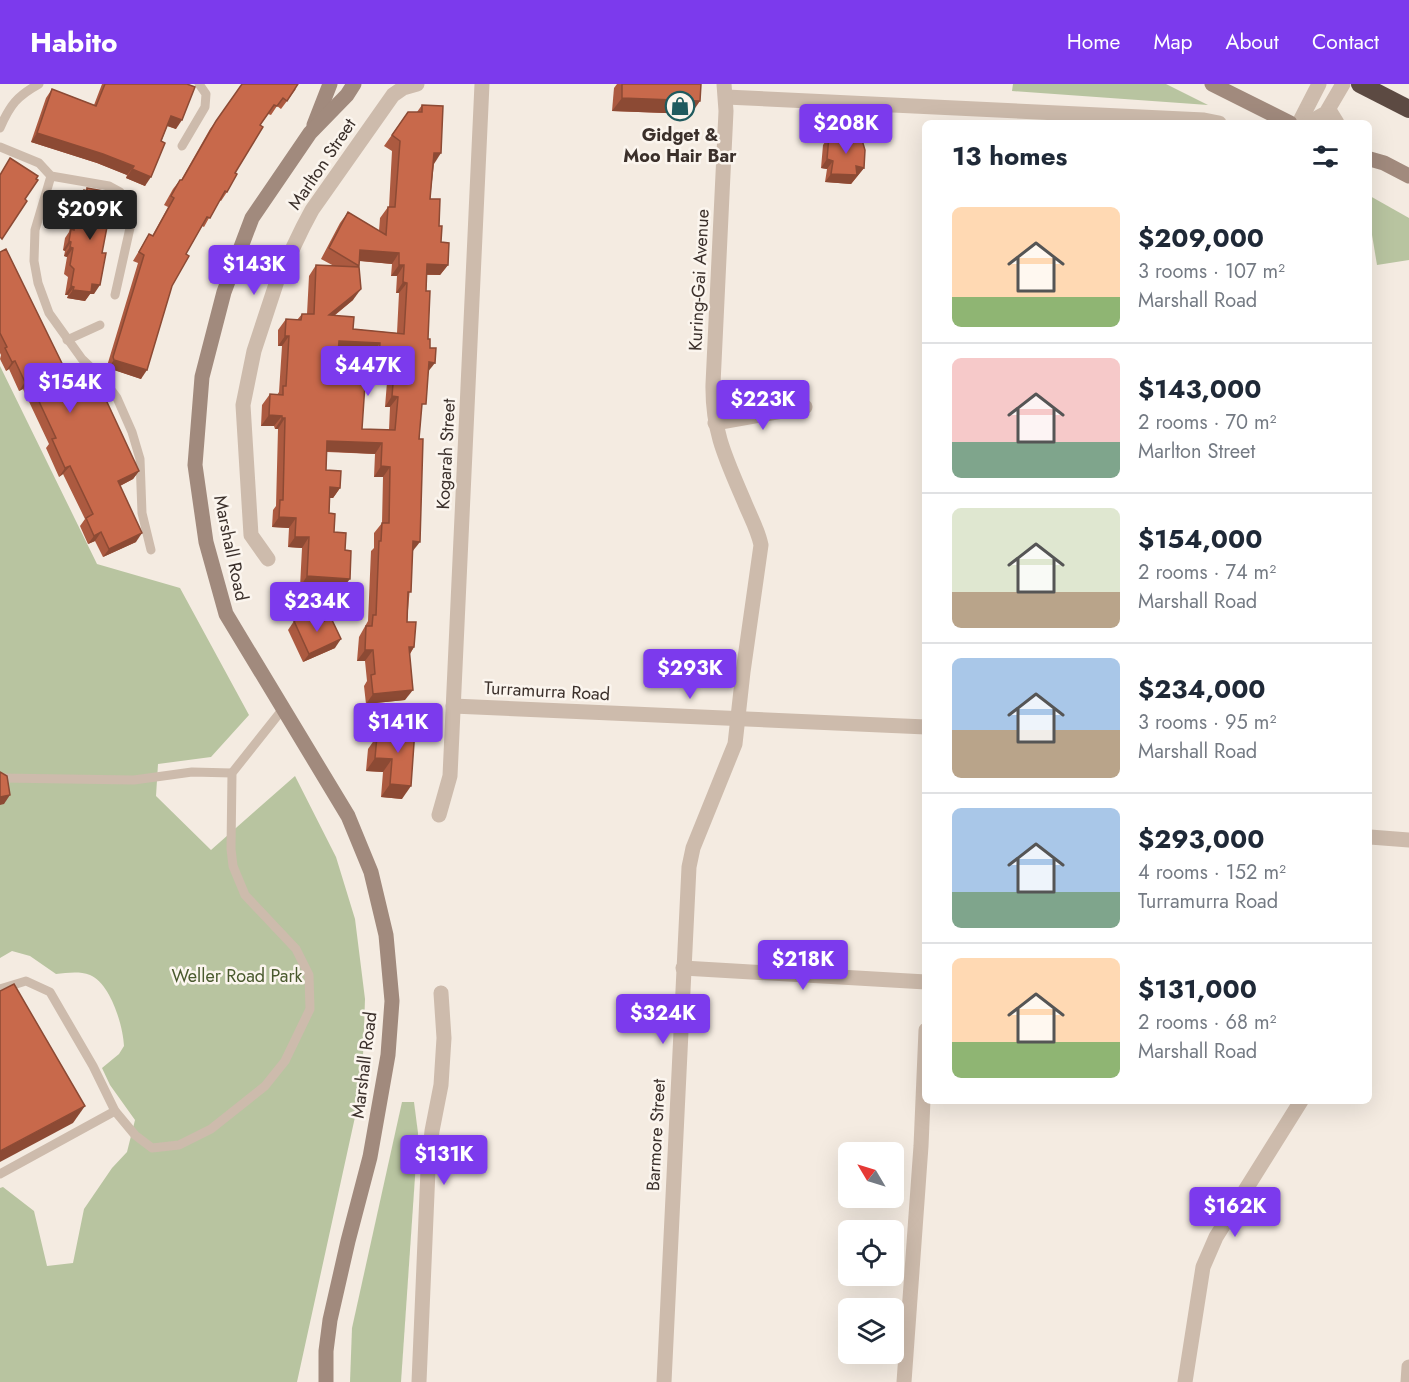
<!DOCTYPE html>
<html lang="en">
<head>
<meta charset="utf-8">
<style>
  :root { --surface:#fff; --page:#f6f6f7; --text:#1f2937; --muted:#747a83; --line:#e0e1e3; --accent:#7c3aed }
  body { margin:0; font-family:Jost,sans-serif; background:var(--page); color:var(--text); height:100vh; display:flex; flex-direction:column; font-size:22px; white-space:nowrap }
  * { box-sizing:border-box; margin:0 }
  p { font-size:20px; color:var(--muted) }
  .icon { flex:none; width:33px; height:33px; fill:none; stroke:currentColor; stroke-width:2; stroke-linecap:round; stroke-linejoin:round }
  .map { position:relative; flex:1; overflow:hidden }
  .side { position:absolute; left:922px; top:36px; width:450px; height:984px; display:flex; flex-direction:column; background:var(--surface); border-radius:9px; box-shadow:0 6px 24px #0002 }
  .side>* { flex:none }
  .needle { width:39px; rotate:308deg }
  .buttons { position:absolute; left:838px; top:1058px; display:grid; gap:12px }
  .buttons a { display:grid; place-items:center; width:66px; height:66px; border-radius:9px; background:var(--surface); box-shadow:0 6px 24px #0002; font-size:30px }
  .price { position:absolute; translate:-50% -51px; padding:0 14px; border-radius:6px; background:var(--accent); color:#fff; font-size:20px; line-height:39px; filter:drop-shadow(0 2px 3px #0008) }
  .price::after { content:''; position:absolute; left:50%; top:36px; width:18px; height:14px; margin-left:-9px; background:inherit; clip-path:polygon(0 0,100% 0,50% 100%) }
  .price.current { background:#222; color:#fff }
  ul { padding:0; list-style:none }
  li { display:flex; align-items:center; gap:18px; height:150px; padding:0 30px }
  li+li { border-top:2px solid var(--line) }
  li span { display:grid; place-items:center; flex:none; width:168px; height:120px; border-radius:9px; color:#555 }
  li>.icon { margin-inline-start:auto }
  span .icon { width:72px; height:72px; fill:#fffc; stroke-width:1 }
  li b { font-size:26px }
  h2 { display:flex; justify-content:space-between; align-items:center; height:72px; padding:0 30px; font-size:26px }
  header { display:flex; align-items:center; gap:36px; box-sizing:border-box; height:84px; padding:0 30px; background:var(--accent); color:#fff }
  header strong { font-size:28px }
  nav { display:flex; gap:33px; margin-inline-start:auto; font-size:21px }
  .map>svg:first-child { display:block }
  .green { fill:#b8c4a0 }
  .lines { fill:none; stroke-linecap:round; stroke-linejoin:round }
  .service { stroke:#cdbbac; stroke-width:9 }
  .minor { stroke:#cdbbac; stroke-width:15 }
  .tertiary { stroke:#cdbbac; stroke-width:15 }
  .secondary { stroke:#a18a7d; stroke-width:15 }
  .motorway { stroke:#5c4a42; stroke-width:18 }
  .wall { fill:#ac5a40; fill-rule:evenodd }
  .shaded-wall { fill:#8c4a34 }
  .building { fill:#c8694b; stroke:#8c4a34; stroke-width:1.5; fill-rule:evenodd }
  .labels { text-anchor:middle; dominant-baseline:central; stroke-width:5; stroke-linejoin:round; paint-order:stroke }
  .poi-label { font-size:18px; font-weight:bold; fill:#3b302b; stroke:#fbf5ee }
  .street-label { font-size:18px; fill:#3b302b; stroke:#fbf5ee }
  .park-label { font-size:18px; fill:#4a5a2e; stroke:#fbf5ee }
</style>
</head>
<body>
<header>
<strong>Habito</strong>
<nav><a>Home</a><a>Map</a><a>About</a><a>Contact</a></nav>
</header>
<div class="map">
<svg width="1409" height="1298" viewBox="0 0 1409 1298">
  <rect width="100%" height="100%" fill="#f4ebe1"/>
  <!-- green -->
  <g class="green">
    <polygon points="1013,0 1166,0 1208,21 1012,7"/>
    <polygon points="1370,112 1409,134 1409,176 1377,181 1370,139"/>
    <path d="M0 282 97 480 180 504 249 631 211 673 158 680 156 712 211 766 295 692 336 773 355 835 365 915 362 1001 297 1298H0V1104L3 1103 34 1127 47 1182 73 1179 84 1125 112 1084 127 1068 135 1036 110 1001 102 984 119 970 124 962C123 942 111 900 90 891 79 887 67 889 56 890L30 872 12 867 0 874Z"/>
    <polygon points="402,1018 414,1018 418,1049 401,1298 350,1298 352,1244"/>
  </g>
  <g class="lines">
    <!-- service -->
    <g class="service">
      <path d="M0 44C10 21 17 12 39 0"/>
      <polyline points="182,62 205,23 206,10 199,0"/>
      <polyline points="0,63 39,79 51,92 109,102 120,108 128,117 132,135 115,211"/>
      <polyline points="51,92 35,146 34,177 38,199 49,229 82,275 103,295 117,314 132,348 140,375 142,429 151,466"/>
      <polyline points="67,256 100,241"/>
      <polyline points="0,694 134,696 192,688 232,689"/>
      <polyline points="0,905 26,897 50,908 93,982 115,1027 135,1051 152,1064 179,1061 211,1045 265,1002 285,977 310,925 309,891 296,865 245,811 233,782 231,765 232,689 282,626"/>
      <polyline points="0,1090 115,1027"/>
    </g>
    <!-- minor -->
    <g class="minor">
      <polyline points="726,13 1204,36 1219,39"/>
      <polyline points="715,339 805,323"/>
      <polyline points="268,475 251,451 243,321 254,267 277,197 303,143 312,126 393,11 403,4 417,0"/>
      <polyline points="453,622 926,643"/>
      <polyline points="439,731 450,692 482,0"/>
      <polyline points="683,884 926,898"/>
      <polyline points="419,1298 428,1086 432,1047 441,1001 444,954 441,909"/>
      <path d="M664 1298 689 783 693 764 735 660 743 588 761 461C758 446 750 432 744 417 726 375 712 347 713 300L726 27 724 0"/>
      <polyline points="904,1298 921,1062 926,946"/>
      <polyline points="1185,1298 1203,1183 1216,1153 1301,1017"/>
      <polyline points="1408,1298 1409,1283"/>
    </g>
    <!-- tertiary -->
    <g class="tertiary">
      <polyline points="1329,26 1337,39"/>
      <polyline points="1299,39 1319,0"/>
      <polyline points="1308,39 1326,29 1343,0"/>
      <polyline points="1370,753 1409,756"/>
    </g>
    <!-- secondary -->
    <g class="secondary">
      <polyline points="1212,0 1290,39"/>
      <polyline points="314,41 330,0"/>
      <polyline points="1370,75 1384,79 1409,92"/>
      <polyline points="326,1298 326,1267 330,1236 348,1157 370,1073 388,971 392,917 386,851 371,788 348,732 226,530 206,458 195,381 202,293 224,208 252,134 310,49 347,11 354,0"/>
    </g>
    <!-- motorway -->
    <polyline class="motorway" points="1360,0 1409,25"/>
  </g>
  <!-- wall -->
  <g class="wall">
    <polygon points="102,0 180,0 176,45 167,42 145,102 126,94 127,91 97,79 31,58 46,14 52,5 94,21"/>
    <polygon points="617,0 701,0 691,30 612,27 614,4"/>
    <polygon points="296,5 281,25 277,22 271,31 268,30 260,41 235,89 227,108 221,117 219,116 204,143 202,142 186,170 172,202 141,295 108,284 107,282 138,179 133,177 149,150 152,152 168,123 164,121 173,105 180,96 181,96 210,45 216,37"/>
    <path d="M422 21 434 80 430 115 439 142 441 158 448 181 440 191H427L426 207 428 255V288L421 326 413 468 407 538 414 563 410 570 405 616 366 620 364 602 367 597 365 577H357L359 553 368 537 371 467 374 464V449L382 439 383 393H374L375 370 327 368 326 386 340 404 333 414H330L329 429 334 448 342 505 300 503 302 464 288 463 289 444 272 443 273 426 276 422 278 345H275L274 342H261L262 321 270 310 277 311 279 308 282 262H278V246L286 235 297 236 302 230H307L309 192 316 181 334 182 321 175 340 139 348 128 379 147 380 134 388 123H389L392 67 384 62 408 28H417ZM359 177 392 180 391 192H397L396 209H399L397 249 353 245 334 232 353 216ZM338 268 372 270 371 297 387 298 385 323H390L389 346 362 345 337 284Z"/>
    <polygon points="829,52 864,84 851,100 825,98 827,85 821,84 823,61"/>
    <polygon points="87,104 103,116 94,210 90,210 85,217 67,214 68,211 65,211 68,193 64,190 67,173 64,172 65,167 63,166 65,154 69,148 72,135 76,129 78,115 84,106 85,107"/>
    <polygon points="0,168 79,314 139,387 133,395 120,402 136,458 103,473 95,457 88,460 80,442 85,435 63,390 59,393 46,364 49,360 23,305 19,307 9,285 6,287 0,275 1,271 0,269"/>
    <polygon points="294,537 314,541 335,564 303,578 288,546"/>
    <polygon points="390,644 402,715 381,713 383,688 366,687 368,665 377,652 384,652"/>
  </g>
  <!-- shaded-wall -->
  <g class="shaded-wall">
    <polygon points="622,14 700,17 691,30 612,27"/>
    <polygon points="171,32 182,36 176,45 165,41"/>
    <polygon points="37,49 103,70 134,82 127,91 97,79 31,58"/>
    <polygon points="434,69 441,69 434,80 426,80"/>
    <polygon points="827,75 833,77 827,85 821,84"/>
    <polygon points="856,82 864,84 851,100 825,98 831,90"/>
    <polygon points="132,85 151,93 145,102 126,94"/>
    <polygon points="69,157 71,158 65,167 63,166"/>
    <polygon points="70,163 73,164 67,173 64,172"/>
    <polygon points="360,166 399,169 392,180 352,176"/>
    <polygon points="427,180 448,181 440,191 420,190"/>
    <polygon points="399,181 404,181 397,192 391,192"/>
    <polygon points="403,198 407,199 399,209 396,209"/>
    <polygon points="92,200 100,201 94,210 90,210 85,217 67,214 73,206"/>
    <polygon points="71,202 74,203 68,211 65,211"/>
    <polygon points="361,205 353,216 321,242 329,231"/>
    <polygon points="285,252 289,252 282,262 278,262"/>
    <polygon points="339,257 380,259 372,270 331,268"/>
    <polygon points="114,276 147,286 141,295 108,284"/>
    <polygon points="15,277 9,285 6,287 12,278"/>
    <polygon points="429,278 435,279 427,289"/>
    <polygon points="378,287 394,287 387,298 371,297"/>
    <polygon points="29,296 23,305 19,307 25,298"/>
    <polygon points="392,312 398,313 390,323 385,323"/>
    <polygon points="269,331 282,332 274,342 261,342"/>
    <polygon points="282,334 285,334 278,345 275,345"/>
    <polygon points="327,357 382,359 375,370 320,367"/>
    <polygon points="70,382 63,390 59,393 65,384"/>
    <polygon points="381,382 390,383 383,393 374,393"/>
    <polygon points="139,387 133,395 112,406 118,397"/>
    <polygon points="330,403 340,404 333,414 323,414"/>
    <polygon points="279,433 296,434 289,444 272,443"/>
    <polygon points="101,448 95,457 88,460 94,452"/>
    <polygon points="142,449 136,458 103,473 109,465"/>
    <polygon points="295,453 309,453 302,464 288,463"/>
    <polygon points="413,457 420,458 412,468"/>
    <polygon points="307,492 350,495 342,505 300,503"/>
    <polygon points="341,555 335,564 303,578 309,570"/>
    <polygon points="409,563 414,563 407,574"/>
    <polygon points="365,566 373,566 365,577 357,577"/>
    <polygon points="413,606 405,616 366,620 373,610"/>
    <polygon points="375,674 392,675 383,688 366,687"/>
    <polygon points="390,700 411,702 402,715 381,713"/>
    <polygon points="10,711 4,720 0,721 0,713"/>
    <polygon points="85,1022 73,1039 0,1078 0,1067"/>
  </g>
  <!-- building -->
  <g class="building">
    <polygon points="105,0 187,0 195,3 182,36 171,32 161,57 165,59 151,93 132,85 134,82 103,70 37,49 52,5 96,22"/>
    <polygon points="242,0 298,0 287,17 283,14 277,22 274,21 260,41 263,43 235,89 237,90 227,108 225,107 210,134 207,133 186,170 189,172 172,202 147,286 114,276 113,273 144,171 139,168 149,150 153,152 174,114 171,112 180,96 182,96 216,37"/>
    <polygon points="622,0 701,0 700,17 622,14"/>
    <path d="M422 21 443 22 441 69H434L430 115H440L439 142H442L441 158 449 159 448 181 427 180 426 207H430L428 255H430V264H436L435 279 429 278 426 320H422L419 355H423L420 458 413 457 411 508H408L407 538H416L414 563H409L413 606 373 610 371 591 375 590 373 566H365L366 542H372L373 531H376L379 457H381L382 439H389L390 383 381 382 382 359 327 357 326 386 341 387 340 404 330 403 329 429 335 430 334 448 346 449 345 466 351 467 350 495 307 492 309 453H295L296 434 279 433 280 416H283L285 334H282V332L269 331 270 310 283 311V302H286L289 252H285L286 235 301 236 302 230H314L316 181 359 183 361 205 329 231 354 233 353 245 404 250 407 199 403 198 404 181H399V169L360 166 359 182 329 164 348 128 386 151 388 123H395L400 57 392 51 408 28H422ZM339 257 380 259 378 287H394L392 312 398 313 395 346 362 345 366 285 337 284Z"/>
    <polygon points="829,52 862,56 865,66 864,84 856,82 857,91 831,90 833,77 827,75"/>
    <polygon points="10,74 38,92 36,95 38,96 25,115 27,117 2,155 0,153 0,91"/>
    <polygon points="87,104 104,107 103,116 112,117 102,169 106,169 100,201 92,200 91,208 73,206 74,203 71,202 74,185 70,181 73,164 70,163 71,158 69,157 71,145 74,146 78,126 80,126 81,124 84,106 87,107"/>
    <polygon points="6,165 79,314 100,303 139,387 118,397 142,449 109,465 101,448 94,452 86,434 93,430 70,382 65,384 52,355 56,354 29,296 25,298 15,277 12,278 5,264 7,263 0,249 0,168"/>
    <polygon points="309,530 314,541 331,534 341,555 309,570 294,537"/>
    <polygon points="390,644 415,645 411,702 390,700 392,675 375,674 377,652 389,653"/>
    <polygon points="0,688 7,692 10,711 0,713"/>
    <polygon points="14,900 85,1022 0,1067 0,907"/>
  </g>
  <!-- icons -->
  <defs>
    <g id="shop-ring" transform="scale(1.5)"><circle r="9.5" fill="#fbf5ee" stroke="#1f5a5e" stroke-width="1.5"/><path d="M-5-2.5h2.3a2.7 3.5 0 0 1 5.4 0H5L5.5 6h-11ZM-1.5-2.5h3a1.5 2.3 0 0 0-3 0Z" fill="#1f5a5e"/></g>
  </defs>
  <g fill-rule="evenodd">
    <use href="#shop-ring" x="680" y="22"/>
  </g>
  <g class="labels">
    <!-- poi labels -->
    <g class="poi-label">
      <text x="680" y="51">Gidget &amp;<tspan x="680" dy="21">Moo Hair Bar</tspan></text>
    </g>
    <!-- street labels -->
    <g class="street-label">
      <text transform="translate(322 80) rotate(-56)">Marlton Street</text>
      <text transform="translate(699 196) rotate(-87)">Kuring-Gai Avenue</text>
      <text transform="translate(446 370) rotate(-87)">Kogarah Street</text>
      <text transform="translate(231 464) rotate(78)">Marshall Road</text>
      <text transform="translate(547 607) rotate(3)">Turramurra Road</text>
      <text transform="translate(364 981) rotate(-83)">Marshall Road</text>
      <text transform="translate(656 1051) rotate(-87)">Barmore Street</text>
    </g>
    <!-- park labels -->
    <g class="park-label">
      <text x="237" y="892">Weller Road Park</text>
    </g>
  </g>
</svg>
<div class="buttons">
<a><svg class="needle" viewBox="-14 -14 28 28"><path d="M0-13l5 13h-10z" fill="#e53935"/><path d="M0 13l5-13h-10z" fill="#747a83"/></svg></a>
<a><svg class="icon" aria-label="locate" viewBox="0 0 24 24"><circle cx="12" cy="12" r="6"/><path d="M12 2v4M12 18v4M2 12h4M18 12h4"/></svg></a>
<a><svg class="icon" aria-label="layers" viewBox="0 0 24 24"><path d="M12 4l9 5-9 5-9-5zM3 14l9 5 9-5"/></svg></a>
</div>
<b class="price" style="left:846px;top:71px">$208K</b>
<b class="price current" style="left:90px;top:157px">$209K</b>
<b class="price" style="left:254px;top:212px">$143K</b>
<b class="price" style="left:368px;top:313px">$447K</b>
<b class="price" style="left:70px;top:330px">$154K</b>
<b class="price" style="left:763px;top:347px">$223K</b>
<b class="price" style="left:317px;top:549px">$234K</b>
<b class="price" style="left:690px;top:616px">$293K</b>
<b class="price" style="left:398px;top:670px">$141K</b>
<b class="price" style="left:803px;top:907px">$218K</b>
<b class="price" style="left:663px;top:961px">$324K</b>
<b class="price" style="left:444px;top:1102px">$131K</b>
<b class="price" style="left:1235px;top:1154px">$162K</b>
<section class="side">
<h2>13 homes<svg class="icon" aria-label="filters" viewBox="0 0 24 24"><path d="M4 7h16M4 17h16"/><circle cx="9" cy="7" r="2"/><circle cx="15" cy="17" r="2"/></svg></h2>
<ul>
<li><span style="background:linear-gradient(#ffd9b3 75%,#8fb573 0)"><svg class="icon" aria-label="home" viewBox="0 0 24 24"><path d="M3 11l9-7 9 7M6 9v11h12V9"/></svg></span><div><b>$209,000</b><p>3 rooms · 107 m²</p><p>Marshall Road</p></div></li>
<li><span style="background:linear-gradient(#f6c9c9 70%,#7fa58c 0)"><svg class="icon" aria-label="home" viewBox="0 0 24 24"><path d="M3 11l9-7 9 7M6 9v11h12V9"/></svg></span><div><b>$143,000</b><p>2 rooms · 70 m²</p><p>Marlton Street</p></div></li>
<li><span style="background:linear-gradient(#dfe7d0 70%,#b9a48a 0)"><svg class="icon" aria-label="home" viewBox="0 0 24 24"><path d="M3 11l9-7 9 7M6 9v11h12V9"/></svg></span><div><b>$154,000</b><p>2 rooms · 74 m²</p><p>Marshall Road</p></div></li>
<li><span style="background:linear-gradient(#a9c7e8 60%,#b9a48a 0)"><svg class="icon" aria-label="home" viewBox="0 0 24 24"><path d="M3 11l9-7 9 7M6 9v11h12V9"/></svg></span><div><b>$234,000</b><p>3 rooms · 95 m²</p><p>Marshall Road</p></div></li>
<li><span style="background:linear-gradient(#a9c7e8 70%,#7fa58c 0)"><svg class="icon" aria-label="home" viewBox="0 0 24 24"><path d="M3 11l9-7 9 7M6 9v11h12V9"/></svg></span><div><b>$293,000</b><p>4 rooms · 152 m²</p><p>Turramurra Road</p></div></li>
<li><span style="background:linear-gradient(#ffd9b3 70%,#8fb573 0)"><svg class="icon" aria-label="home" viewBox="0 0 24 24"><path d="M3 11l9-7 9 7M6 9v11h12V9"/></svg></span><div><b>$131,000</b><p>2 rooms · 68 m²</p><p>Marshall Road</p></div></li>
</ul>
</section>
</div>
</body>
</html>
